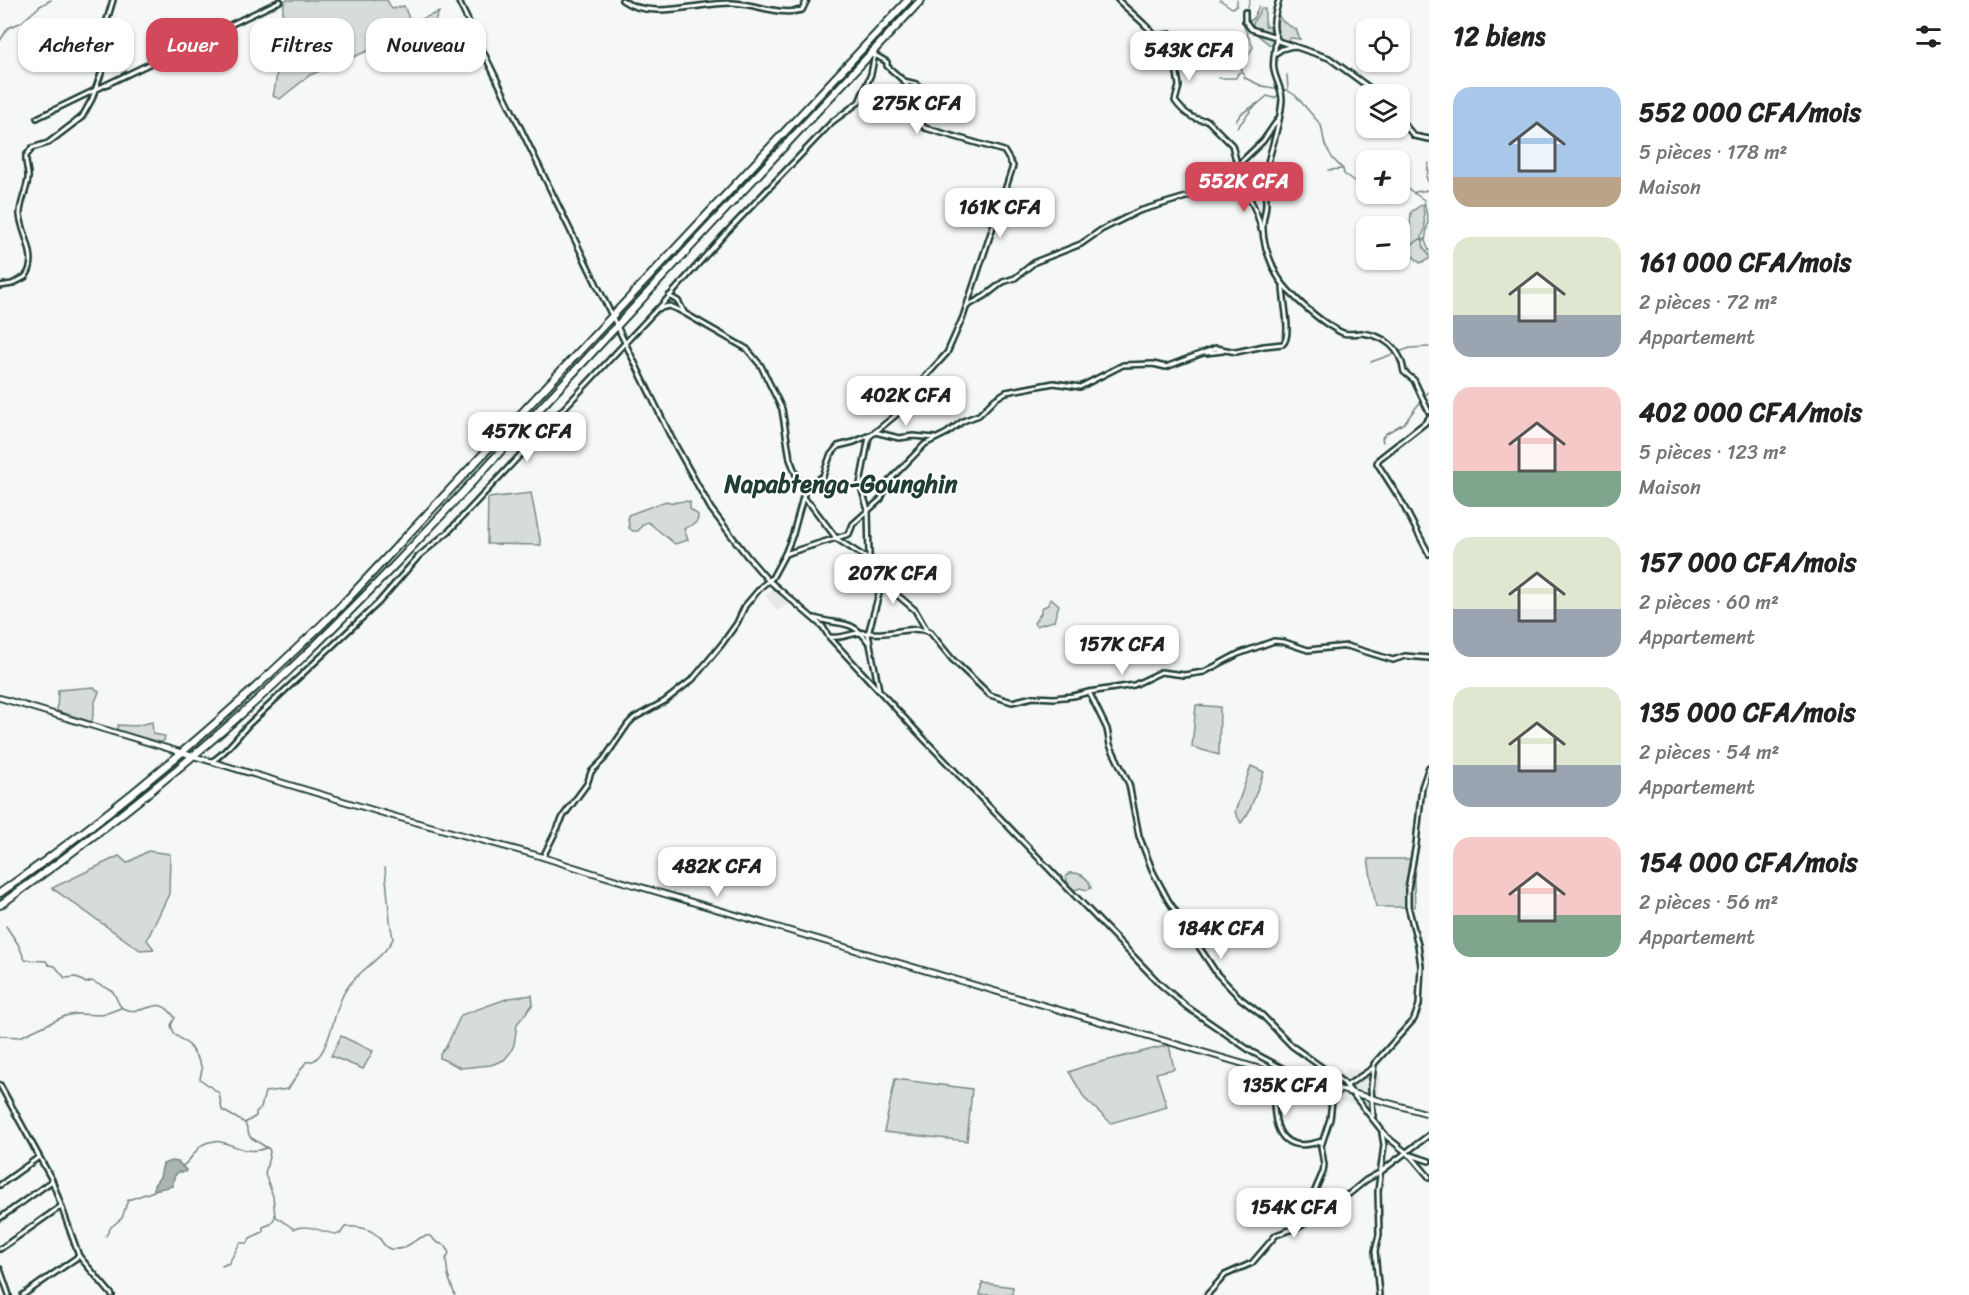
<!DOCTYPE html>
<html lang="fr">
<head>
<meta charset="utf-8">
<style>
  :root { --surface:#fff; --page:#f2f2f2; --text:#222; --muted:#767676; --accent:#d1495b }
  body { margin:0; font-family:Sriracha,sans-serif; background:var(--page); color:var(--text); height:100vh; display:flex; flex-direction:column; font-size:22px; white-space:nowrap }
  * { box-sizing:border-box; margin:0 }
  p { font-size:20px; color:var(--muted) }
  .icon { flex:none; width:33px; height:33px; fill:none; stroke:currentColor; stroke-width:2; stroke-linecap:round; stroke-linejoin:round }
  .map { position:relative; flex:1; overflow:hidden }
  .panel { display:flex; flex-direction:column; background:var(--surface); width:540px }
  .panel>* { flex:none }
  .banner { position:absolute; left:18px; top:18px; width:570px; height:54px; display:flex; gap:12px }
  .buttons { position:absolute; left:1356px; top:18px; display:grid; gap:12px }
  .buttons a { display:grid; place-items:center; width:54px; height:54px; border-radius:12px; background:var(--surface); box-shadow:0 2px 4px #0004; font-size:30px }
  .price { position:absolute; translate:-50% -51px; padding:0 14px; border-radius:12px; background:#fff; color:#222; font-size:20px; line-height:39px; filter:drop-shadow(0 2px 3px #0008) }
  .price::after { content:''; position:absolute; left:50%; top:36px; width:18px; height:14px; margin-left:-9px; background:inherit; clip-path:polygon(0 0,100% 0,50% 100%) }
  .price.active { background:var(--accent); color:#fff }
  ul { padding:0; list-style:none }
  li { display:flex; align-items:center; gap:18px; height:150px; padding:0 24px }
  li span { display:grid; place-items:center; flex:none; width:168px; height:120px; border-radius:18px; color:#555 }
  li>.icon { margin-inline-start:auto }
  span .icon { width:72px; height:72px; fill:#fffc; stroke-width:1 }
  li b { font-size:26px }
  h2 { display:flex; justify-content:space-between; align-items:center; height:72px; padding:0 24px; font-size:26px }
  .tag { padding:0 21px; border-radius:18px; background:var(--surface); box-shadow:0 2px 4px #0004; font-size:21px; line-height:54px }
  .tag.active { background:var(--accent); color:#fff }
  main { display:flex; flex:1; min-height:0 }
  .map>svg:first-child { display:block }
  .built { fill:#e6e9e8 }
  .green { fill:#d6dcdb; stroke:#7a8c88; stroke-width:1.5 }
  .water { fill:#aab5b1; stroke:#72857f; stroke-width:1.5 }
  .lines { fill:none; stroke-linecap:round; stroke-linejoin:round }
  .stream { stroke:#72857f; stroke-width:1.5 }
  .street-casing { stroke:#1f3d34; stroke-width:8 }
  .secondary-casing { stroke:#1f3d34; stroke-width:8 }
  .highway-casing { stroke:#1f3d34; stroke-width:10 }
  .street { stroke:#fff; stroke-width:3 }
  .secondary { stroke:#fff; stroke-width:4 }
  .highway { stroke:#fff; stroke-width:6 }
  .labels { text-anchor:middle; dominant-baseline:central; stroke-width:4.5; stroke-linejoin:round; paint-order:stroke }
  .quarter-label { font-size:24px; font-weight:bold; fill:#1f3d34; stroke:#fff }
</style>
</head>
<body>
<main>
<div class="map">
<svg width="1429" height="1295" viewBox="0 0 1429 1295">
  <rect width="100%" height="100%" fill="#f6f7f7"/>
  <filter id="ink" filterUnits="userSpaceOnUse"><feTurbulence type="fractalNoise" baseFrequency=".0167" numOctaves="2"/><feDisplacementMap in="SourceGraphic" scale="12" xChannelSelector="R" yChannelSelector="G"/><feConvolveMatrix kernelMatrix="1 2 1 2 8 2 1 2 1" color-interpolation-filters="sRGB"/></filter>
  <g filter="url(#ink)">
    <!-- built -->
    <g class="built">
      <polygon points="776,586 793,601 777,611 766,596"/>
      <polygon points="1331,1066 1344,1073 1347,1068 1381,1074 1376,1098 1379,1100 1377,1110 1328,1098 1333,1076 1328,1072"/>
    </g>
    <!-- green -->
    <g class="green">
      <path d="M285 0H387L392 9 404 6 411 23 439 12 422 50H370L310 75 280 99 273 96C281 64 277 32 285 0Z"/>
      <path d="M1276 0H1283L1279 2C1274 18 1283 23 1296 29L1300 39 1291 38C1285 43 1277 41 1270 45L1254 32 1253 23 1261 9H1265V26L1274 27 1273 13Z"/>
      <polygon points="1423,204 1425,229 1422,237 1424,248 1429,255 1429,259 1420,263 1414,257 1403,262 1400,255 1400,241 1403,243 1408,241 1406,231 1410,228 1411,212"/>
      <polygon points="531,493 541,545 487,544 488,498"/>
      <path d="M666 501C675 505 682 499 690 502V509L698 515C699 525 691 524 684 529L688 540 675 544 648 522 643 524 638 531H633L629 528 628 515Z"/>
      <polygon points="1050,599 1052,599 1059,605 1054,621 1036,626 1034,623 1041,613 1041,608 1048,605"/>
      <polygon points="94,687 99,692 95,702 92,722 57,711 58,690"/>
      <polygon points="1196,705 1220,707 1219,755 1192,747"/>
      <polygon points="152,722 153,734 165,736 164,741 157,743 117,731 117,729 118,725 135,726"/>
      <polygon points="1251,766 1264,772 1249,812 1241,823 1235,812"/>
      <polygon points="148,851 170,854 169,894 147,940 154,949 140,950 52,888 119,856 127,863"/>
      <polygon points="1368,859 1413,859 1415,907 1376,907"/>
      <path d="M1069 873C1079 872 1089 877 1091 888L1087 890 1080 888 1075 890 1068 885 1066 876Z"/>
      <polygon points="532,995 533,1004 517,1024 514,1045 510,1053 504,1060 491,1065 461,1068 440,1058 440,1054 446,1047 461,1015 509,998"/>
      <polygon points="341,1036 373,1051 363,1069 331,1056"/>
      <polygon points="1169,1045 1174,1069 1156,1073 1167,1107 1111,1123 1085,1099 1069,1072 1085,1066"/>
      <polygon points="895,1079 972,1089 967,1141 884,1132"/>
      <polygon points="982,1283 1013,1287 1012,1295 980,1295"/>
    </g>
    <!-- water -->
    <polygon class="water" points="171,1161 178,1162 186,1170 185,1172 178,1172 174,1177 173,1186 154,1190 154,1185 160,1177 163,1164"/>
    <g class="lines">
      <!-- stream -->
      <g class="stream">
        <polyline points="1220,0 1232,8 1237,6 1237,0"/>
        <polyline points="1246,13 1250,0"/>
        <polyline points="1245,21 1244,27 1253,47 1241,68 1245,78 1262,86 1287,90 1296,96 1321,125 1325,145 1333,159 1343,169 1344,174 1354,181 1366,179"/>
        <polyline points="1248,22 1253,19 1259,6"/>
        <polyline points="0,41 8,28 22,22 40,6 51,0"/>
        <polyline points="1232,41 1233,48 1240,49 1240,56 1243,63"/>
        <polyline points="1238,41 1238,48"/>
        <polyline points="1287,75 1288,89"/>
        <polyline points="1219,78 1236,78 1238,73 1241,72"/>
        <polyline points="1236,121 1241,114 1258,103"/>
        <polyline points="1237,128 1252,109 1267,96 1274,98 1279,95 1280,92"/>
        <polyline points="1328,170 1342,169"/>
        <polyline points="1429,170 1426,177 1429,183"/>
        <polyline points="1427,171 1429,163"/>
        <polyline points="1400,188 1410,190 1424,200 1428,222 1425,241 1429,251"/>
        <polyline points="1414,194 1415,192 1429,190"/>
        <polyline points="1390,203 1396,197 1393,194"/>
        <path d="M1400 252C1406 246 1413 245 1420 239L1424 240"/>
        <polyline points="1371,362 1410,348 1429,347"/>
        <polyline points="1383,442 1382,438 1385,434 1404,423 1429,391"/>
        <path d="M6 926 18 944 25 960 46 961 49 965 55 966 65 978 76 977 86 983 92 981C98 985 108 987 113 992 118 999 118 1009 128 1010 149 1015 158 992 175 1018L171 1025 174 1034 189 1045 200 1063 202 1069 200 1079 219 1093 222 1110 245 1123 250 1137 269 1149 270 1152 265 1174 273 1196 275 1216 294 1229C311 1222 323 1235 340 1234L345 1227C357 1226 369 1228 378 1236 382 1241 384 1248 391 1249 409 1252 415 1234 431 1236L436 1242 446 1246 449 1254 446 1259 448 1276 455 1295"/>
        <polyline points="0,1036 20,1037 65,1016 75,1014 102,1015 121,1008"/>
        <path d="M245 1123 256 1116V1112L261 1108 265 1092 288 1089 306 1062C310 1062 315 1061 318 1057 330 1044 334 1014 342 997 353 972 381 962 393 939L390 921 385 868"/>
        <path d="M182 1166C192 1161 195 1147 206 1143 225 1135 242 1158 266 1148"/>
        <polyline points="106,1236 111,1227 122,1218 128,1200 154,1191"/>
        <polyline points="222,1266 229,1263 240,1243 248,1243 250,1238 263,1232 263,1227 271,1224 275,1217"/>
      </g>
      <!-- street casing -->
      <g class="street-casing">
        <g id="street">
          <polyline points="458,0 672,439 711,509 747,556 766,578 823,627 829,637 924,739 1160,984 1187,1007 1252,1052 1301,1078"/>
          <path d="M622 0C651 21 700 2 733 3 757 4 778 16 802 10L807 0"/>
          <path d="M1118 0C1127 9 1136 16 1145 25 1150 29 1152 33 1156 36L1171 34 1181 58 1177 73 1179 86 1175 101C1183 112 1193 121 1207 120L1232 145 1237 164V179"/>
          <path d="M1279 0C1275 14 1270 27 1278 41L1329 58 1378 94"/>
          <polyline points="1245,12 1245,21 1251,29 1276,37"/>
          <path d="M1276 38C1276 48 1272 61 1274 70 1276 81 1282 88 1282 100 1280 128 1270 149 1265 176 1263 184 1266 194 1266 203 1266 211 1263 218 1263 225 1262 241 1268 255 1274 269 1282 290 1322 324 1343 333 1348 335 1356 333 1361 333 1385 335 1401 349 1404 372L1414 380 1429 412"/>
          <polyline points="1276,53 1282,49 1293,46"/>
          <polyline points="875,55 887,62 887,66 904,81 916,84 919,88 922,112 922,125 925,128 1004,151 1013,166 963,317 947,353 917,386 896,415 869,437 860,484 868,510 869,556 874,565 874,582 879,594 868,634 879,690"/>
          <polyline points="904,81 909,88 920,95"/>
          <polyline points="37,118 280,1"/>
          <polyline points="1400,119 1414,136 1429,139"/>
          <path d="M1229 176C1243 177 1259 216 1261 229"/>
          <path d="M0 286 12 284 25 277C40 259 22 235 20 215 19 206 27 189 28 179 29 171 25 164 26 156L32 148 48 143 82 117 92 99 103 68 108 48 107 20 113 0"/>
          <polyline points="669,296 678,301 684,312"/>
          <polyline points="967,306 985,296 1003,282 1015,278 1035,262 1081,244 1101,230 1139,211 1213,189 1263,141 1279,118"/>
          <polyline points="659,308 724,235 812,143 832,122 859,102 871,74 875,54"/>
          <polyline points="1206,353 1223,351"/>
          <polyline points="1429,418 1425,423 1379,459 1377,463 1400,499 1429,554"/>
          <polyline points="875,432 899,438 913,436 935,438"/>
          <polyline points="803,498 811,505 837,539 871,561"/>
          <polyline points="785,554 793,534 805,490 823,476 830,456 838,446 854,442 870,435"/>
          <polyline points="875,570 896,594 915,610 927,631"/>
          <path d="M815 618C839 626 852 618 868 642"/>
          <path d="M830 637C841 639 848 634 859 633 867 632 875 634 883 633 900 632 913 626 930 632L952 659 990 695 1012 702 1033 697 1054 698 1073 696 1089 692 1134 685 1161 672 1184 675 1204 672 1238 654 1274 641 1284 642 1308 650 1347 646 1393 660 1405 656 1429 658"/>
          <polyline points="1089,692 1107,729 1110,745 1129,784 1139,836 1153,872 1168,900 1217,974 1240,998 1263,1016 1292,1046 1344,1083 1387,1137 1412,1157 1429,1177"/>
          <path d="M212 761C223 756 238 736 248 725L378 603 419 556 449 531 657 309 669 306 679 310 747 349 761 366 782 409 790 459 803 493"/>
          <path d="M543 857 564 815 587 784 591 772 604 759 628 724 634 718 665 701 693 679 722 644 737 623 745 606 762 586 772 578 785 554 849 534 853 524 881 499 889 481 925 444 947 433 963 421 979 415 995 399 1006 392 1054 383 1080 387 1123 365 1153 364 1166 367 1216 348 1236 352 1264 346 1283 344C1292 335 1283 302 1283 286"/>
          <path d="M1274 1073C1274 1109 1268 1159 1322 1141"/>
          <polyline points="0,1085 52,1180 79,1256 112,1295"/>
          <polyline points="1346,1086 1373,1068"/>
          <polyline points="1373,1116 1371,1088 1374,1064 1414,1019 1419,1005 1421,966 1418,945 1408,906 1408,889 1416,844 1422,787 1429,767"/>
          <polyline points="1411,1155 1429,1161"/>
          <polyline points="0,1185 39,1157"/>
          <polyline points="1310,1217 1327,1204 1349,1194 1366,1180 1379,1173 1429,1135"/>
          <polyline points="0,1218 52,1181"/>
          <polyline points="0,1249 60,1207"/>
          <polyline points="0,1269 9,1295"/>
          <polyline points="23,1295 79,1256"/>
          <polyline points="1207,1295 1225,1275 1252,1263 1276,1235 1301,1226 1308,1221 1313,1195 1323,1172 1324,1165 1321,1146 1330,1119 1332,1102 1340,1089"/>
          <polyline points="1379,1295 1375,1251 1379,1235 1378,1191 1384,1145 1382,1133"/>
        </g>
      </g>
      <!-- secondary casing -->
      <g class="secondary-casing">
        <polyline id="secondary" points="0,698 393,816 536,855 593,873 1281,1075 1305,1080 1429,1114"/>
      </g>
      <!-- highway casing -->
      <g class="highway-casing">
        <g id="highway">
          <path d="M0 893C125 806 233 712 342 605L908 0"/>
          <path d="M0 905C106 829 208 749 302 658 397 567 485 467 575 371 690 247 805 124 921 0"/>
        </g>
      </g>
      <!-- street -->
      <use href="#street" class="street"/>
      <!-- secondary -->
      <use href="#secondary" class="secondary"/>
      <!-- highway -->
      <use href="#highway" class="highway"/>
    </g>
  </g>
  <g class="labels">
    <!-- quarter labels -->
    <g class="quarter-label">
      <text x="841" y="484">Napabtenga-Gounghin</text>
    </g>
  </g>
</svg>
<div class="buttons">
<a><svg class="icon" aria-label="locate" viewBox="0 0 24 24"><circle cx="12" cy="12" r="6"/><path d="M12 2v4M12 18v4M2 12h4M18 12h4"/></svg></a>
<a><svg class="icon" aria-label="layers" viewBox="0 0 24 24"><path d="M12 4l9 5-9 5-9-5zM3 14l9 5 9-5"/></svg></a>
<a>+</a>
<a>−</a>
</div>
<b class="price" style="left:1189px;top:82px">543K CFA</b>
<b class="price" style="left:917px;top:135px">275K CFA</b>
<b class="price active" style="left:1244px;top:213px">552K CFA</b>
<b class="price" style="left:1000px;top:239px">161K CFA</b>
<b class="price" style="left:906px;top:427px">402K CFA</b>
<b class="price" style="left:527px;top:463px">457K CFA</b>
<b class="price" style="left:893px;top:605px">207K CFA</b>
<b class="price" style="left:1122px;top:676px">157K CFA</b>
<b class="price" style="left:717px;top:898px">482K CFA</b>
<b class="price" style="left:1221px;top:960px">184K CFA</b>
<b class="price" style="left:1285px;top:1117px">135K CFA</b>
<b class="price" style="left:1294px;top:1239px">154K CFA</b>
<div class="banner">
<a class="tag">Acheter</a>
<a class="tag active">Louer</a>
<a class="tag">Filtres</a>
<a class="tag">Nouveau</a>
</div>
</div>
<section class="panel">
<h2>12 biens<svg class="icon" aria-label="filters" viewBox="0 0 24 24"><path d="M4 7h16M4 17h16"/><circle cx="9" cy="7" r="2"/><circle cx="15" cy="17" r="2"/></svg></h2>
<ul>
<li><span style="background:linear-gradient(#a9c7e8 75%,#b9a48a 0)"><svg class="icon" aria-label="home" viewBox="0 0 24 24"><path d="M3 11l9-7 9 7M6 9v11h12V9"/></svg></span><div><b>552 000 CFA/mois</b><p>5 pièces · 178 m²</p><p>Maison</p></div></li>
<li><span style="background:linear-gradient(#dfe7d0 65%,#9aa5b1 0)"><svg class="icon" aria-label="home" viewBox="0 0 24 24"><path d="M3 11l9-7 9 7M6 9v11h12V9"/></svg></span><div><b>161 000 CFA/mois</b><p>2 pièces · 72 m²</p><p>Appartement</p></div></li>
<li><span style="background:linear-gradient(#f6c9c9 70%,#7fa58c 0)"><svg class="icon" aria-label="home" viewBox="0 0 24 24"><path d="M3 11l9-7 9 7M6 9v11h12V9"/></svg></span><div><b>402 000 CFA/mois</b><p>5 pièces · 123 m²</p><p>Maison</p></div></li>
<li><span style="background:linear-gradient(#dfe7d0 60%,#9aa5b1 0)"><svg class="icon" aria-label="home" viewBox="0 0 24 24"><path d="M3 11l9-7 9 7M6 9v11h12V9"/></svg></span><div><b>157 000 CFA/mois</b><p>2 pièces · 60 m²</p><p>Appartement</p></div></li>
<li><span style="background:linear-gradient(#dfe7d0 65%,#9aa5b1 0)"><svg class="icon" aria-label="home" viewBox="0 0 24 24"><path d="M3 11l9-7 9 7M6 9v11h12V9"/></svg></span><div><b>135 000 CFA/mois</b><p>2 pièces · 54 m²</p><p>Appartement</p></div></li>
<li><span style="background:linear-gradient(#f6c9c9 65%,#7fa58c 0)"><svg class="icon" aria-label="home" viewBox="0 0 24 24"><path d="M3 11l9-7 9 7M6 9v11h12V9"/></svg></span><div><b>154 000 CFA/mois</b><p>2 pièces · 56 m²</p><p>Appartement</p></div></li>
</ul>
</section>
</main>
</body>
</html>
